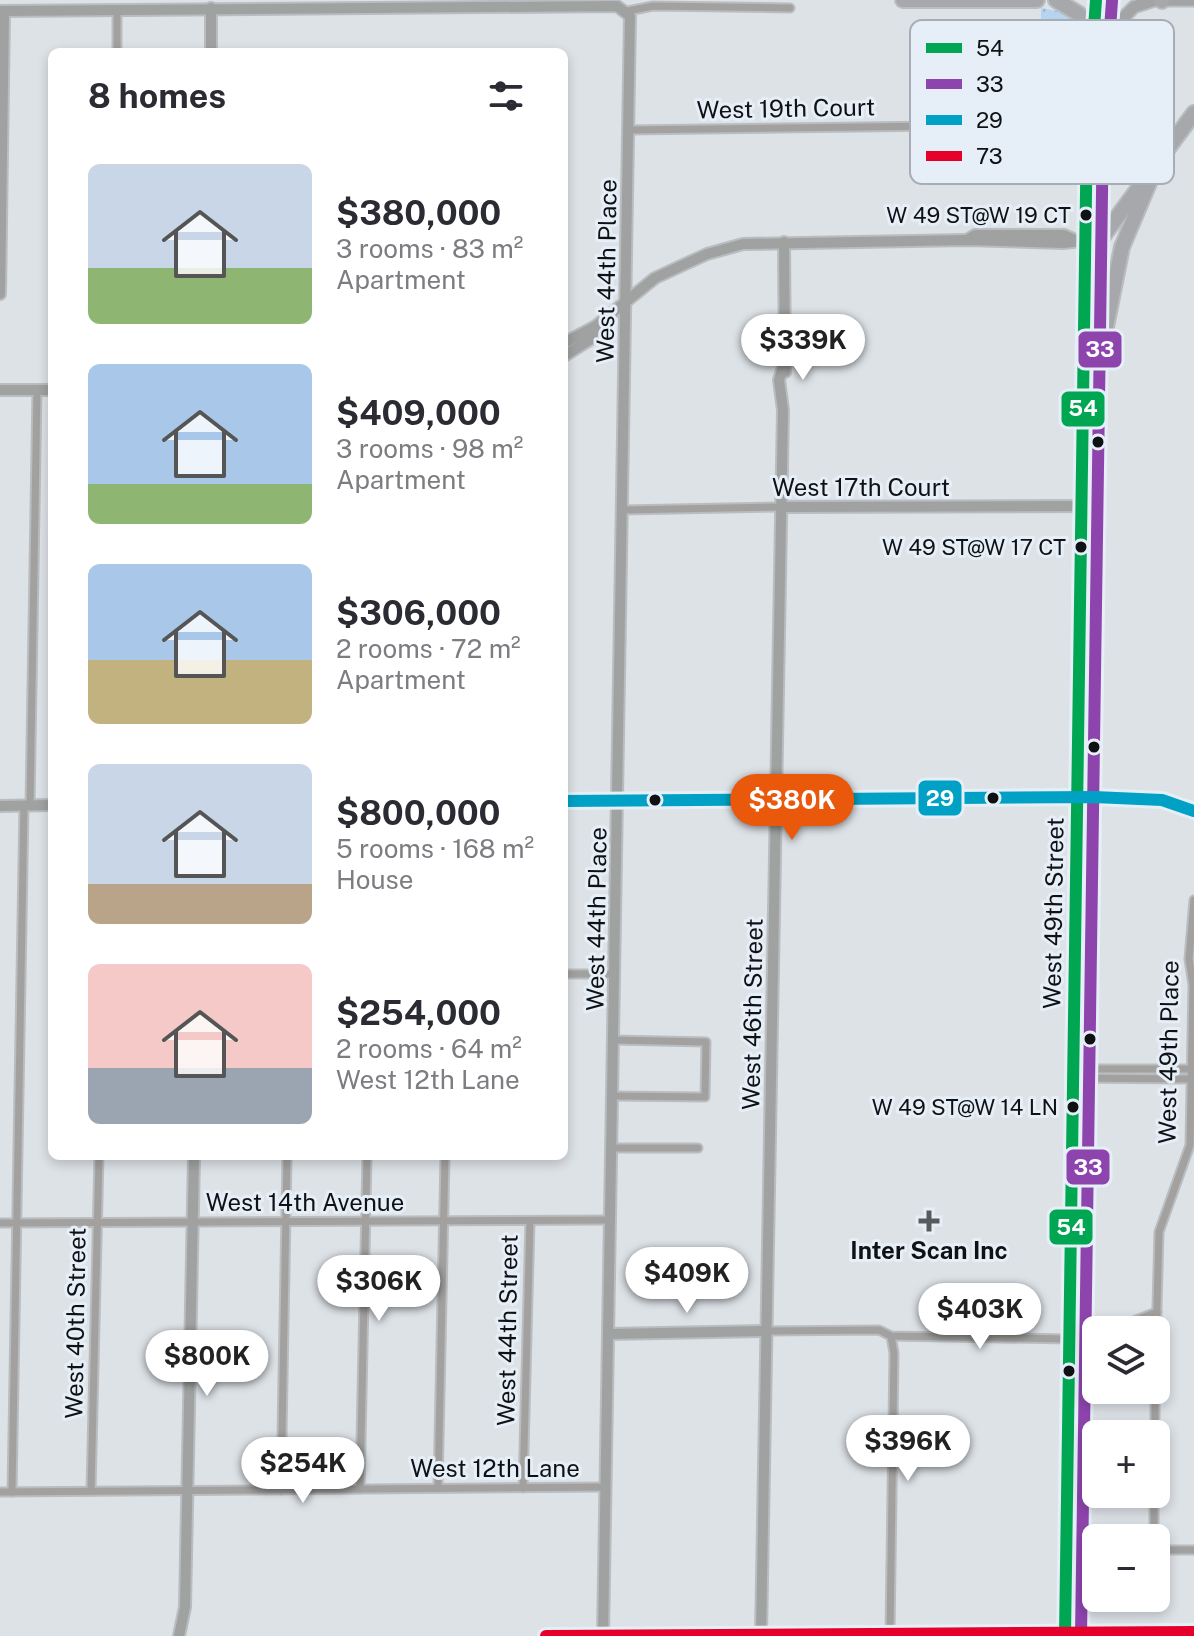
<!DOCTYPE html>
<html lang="en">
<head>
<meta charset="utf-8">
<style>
  :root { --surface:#fff; --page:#f2f2f3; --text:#2b2b33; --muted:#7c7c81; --accent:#ea580c }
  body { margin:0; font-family:"Public Sans",sans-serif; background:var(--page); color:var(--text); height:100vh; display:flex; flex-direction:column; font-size:30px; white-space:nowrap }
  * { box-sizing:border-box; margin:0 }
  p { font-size:26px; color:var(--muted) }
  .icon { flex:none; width:44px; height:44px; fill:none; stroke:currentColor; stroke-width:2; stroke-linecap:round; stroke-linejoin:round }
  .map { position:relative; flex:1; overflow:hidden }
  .side { position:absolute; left:48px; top:48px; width:520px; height:1112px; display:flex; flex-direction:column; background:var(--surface); border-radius:12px; box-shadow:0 4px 12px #0003 }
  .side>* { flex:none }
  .fabs { position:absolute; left:1082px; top:1316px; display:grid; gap:16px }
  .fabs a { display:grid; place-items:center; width:88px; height:88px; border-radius:12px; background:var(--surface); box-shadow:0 4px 12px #0003; font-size:40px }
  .price { position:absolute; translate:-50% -68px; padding:0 18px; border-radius:28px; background:#fff; color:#222; font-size:26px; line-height:52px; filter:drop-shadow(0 2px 4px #0008) }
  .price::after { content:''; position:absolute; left:50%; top:48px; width:24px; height:18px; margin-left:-12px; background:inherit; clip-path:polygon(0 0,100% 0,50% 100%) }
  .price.current { background:var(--accent); color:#fff }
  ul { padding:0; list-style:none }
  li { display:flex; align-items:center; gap:24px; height:200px; padding:0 40px }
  li span { display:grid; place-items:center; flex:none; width:224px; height:160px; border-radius:12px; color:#555 }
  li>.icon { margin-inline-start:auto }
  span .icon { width:96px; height:96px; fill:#fffc; stroke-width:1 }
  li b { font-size:34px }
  h2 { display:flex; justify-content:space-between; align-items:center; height:96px; padding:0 40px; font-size:34px }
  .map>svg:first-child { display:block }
  .park { fill:url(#park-crowns) }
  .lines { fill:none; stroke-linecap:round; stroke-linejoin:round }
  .street-casing { stroke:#b9bdc0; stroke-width:11 }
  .secondary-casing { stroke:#b9bdc0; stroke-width:14 }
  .primary-casing { stroke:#b9bdc0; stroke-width:15 }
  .highway-casing { stroke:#b9bdc0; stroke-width:18 }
  .street { stroke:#a2a1a0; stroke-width:7 }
  .secondary { stroke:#a0a1a1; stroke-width:10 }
  .primary { stroke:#a2a4a5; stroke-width:11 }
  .highway { stroke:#a7a8ab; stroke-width:14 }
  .bus-1-casing { stroke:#e6eff8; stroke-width:18 }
  .bus-2-casing { stroke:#e6eff8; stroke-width:18 }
  .bus-3-casing { stroke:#e6eff8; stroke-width:18 }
  .bus-4-casing { stroke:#e6eff8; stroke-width:18 }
  .bus-1 { stroke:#00a651; stroke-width:12 }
  .bus-2 { stroke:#8e44ad; stroke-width:12 }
  .bus-3 { stroke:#01a1c5; stroke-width:12 }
  .bus-4 { stroke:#e4002b; stroke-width:12 }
  .bus-dot { fill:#0f1215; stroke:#e6eff8; stroke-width:3 }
  .poi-dot { fill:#575b5e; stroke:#e6eff8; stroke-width:3 }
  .labels { text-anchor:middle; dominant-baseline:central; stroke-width:6; stroke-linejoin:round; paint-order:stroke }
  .bus-label { font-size:22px; fill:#0f1215; stroke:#e6eff8; text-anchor:end }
  .street-label { font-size:24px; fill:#0f1215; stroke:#e6eff8 }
  .poi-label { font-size:24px; font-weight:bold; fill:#0f1215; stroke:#e6eff8 }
  .key { fill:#e6eff8; stroke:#a6adb4; stroke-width:2 }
  .key-label { font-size:22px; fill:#0f1215 }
  .line-badge { stroke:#e6eff8; stroke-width:3 }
  .badge-label { font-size:22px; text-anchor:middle; font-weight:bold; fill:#fff }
</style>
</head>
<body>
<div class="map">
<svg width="1194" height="1636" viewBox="0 0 1194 1636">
  <defs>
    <pattern id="park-crowns" width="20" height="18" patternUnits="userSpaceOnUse" patternTransform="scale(2)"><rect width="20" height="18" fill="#b6d4ef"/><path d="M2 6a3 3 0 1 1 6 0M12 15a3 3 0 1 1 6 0" fill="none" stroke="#9bb5cc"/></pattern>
  </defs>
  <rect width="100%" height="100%" fill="#dde2e7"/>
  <!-- park -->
  <polygon class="park" points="1041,8 1073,14 1082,36 1079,74 1041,74"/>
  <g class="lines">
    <!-- street casing -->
    <g class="street-casing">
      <g id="street">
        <polyline points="628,11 653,6 790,8"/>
        <polyline points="117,52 117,10"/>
        <polyline points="628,130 1087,124"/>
        <polyline points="623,510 781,507"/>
        <polyline points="30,806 37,390"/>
        <polyline points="564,974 615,974"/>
        <polyline points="1073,1069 1192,1069"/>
        <polyline points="1073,1078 1191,1079"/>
        <polyline points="613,1096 705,1097 706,1042 614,1040"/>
        <polyline points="612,1148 698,1148"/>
        <polyline points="0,1223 611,1220"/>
        <polyline points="1085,1328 1113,1329 1157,1312"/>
        <polyline points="766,1331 879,1330 891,1336 1069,1339"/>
        <polyline points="1156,1344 1159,1232 1190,1145 1193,985 1189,959 1194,900"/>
        <polyline points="1155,1434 1155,1390"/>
        <polyline points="1066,1471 1096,1471"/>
        <polyline points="438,1488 445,1156"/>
        <polyline points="523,1488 530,1221"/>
        <polyline points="360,1489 367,1156"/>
        <polyline points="281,1490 287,1156"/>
        <polyline points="91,1491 99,1156"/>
        <polyline points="0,1492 606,1487"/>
        <polyline points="12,1492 24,806"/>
        <polyline points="1154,1494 1154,1538"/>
        <polyline points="1156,1543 1164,1550 1194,1550"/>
        <polyline points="890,1633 894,1353 891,1336"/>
      </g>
    </g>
    <!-- secondary casing -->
    <g class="secondary-casing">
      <g id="secondary">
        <polyline points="0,11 617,6 630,16 603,1636"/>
        <polyline points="211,52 211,8"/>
        <polyline points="967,240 975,235 1064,235 1073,239"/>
        <polyline points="784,242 785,372"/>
        <polyline points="0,294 4,11"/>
        <polyline points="564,343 596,326 655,278 707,254 743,244 967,240 1063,243 1101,239"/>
        <polyline points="564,356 591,339 596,326"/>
        <polyline points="0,390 52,390"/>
        <polyline points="781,507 1099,506"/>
        <polyline points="564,801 1094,797 1162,800 1194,811"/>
        <polyline points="0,806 52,805"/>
        <polyline points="609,1334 766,1331"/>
        <polyline points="761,1635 783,410 779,380 783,367"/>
        <polyline points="179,1636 185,1607 194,1156"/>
        <polyline points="546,1636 1194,1632"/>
      </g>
    </g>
    <!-- primary casing -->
    <g class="primary-casing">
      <g id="primary">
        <polyline points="1156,0 1194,0"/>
        <polyline points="1111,143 1121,20 1134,7 1155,0"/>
        <polyline points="1065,1636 1087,124 1096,0"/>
        <polyline points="1081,1636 1101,239 1113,0"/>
      </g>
    </g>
    <!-- highway casing -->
    <g class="highway-casing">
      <g id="highway">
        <polyline points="903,0 1037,0"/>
        <polyline points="1056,0 1079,14 1091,53"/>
        <polyline points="1161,0 1162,1"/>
        <polyline points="1101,239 1194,113"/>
        <polyline points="1100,357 1122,247 1157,164"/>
      </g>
    </g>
    <!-- street -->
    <use href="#street" class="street"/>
    <!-- secondary -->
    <use href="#secondary" class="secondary"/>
    <!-- primary -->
    <use href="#primary" class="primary"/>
    <!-- highway -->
    <use href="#highway" class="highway"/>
    <!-- bus-1 casing -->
    <g class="bus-1-casing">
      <polyline id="bus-1" points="1065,1636 1087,124 1096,0"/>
    </g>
    <!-- bus-2 casing -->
    <g class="bus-2-casing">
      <polyline id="bus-2" points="1081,1636 1103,125 1112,1"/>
    </g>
    <!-- bus-3 casing -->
    <g class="bus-3-casing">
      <polyline id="bus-3" points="564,801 1094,797 1162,800 1194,811"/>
    </g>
    <!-- bus-4 casing -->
    <g class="bus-4-casing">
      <polyline id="bus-4" points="546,1636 1194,1632"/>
    </g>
    <!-- bus-1 -->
    <use href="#bus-1" class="bus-1"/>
    <!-- bus-2 -->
    <use href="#bus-2" class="bus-2"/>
    <!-- bus-3 -->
    <use href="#bus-3" class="bus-3"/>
    <!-- bus-4 -->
    <use href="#bus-4" class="bus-4"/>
  </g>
  <!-- markers -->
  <g class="bus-dot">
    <circle cx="1086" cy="215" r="7"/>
    <circle cx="1098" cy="442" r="7"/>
    <circle cx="1081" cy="547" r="7"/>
    <circle cx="1094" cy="747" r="7"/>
    <circle cx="993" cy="798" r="7"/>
    <circle cx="655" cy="800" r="7"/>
    <circle cx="1090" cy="1039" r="7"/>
    <circle cx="1073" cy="1107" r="7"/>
    <circle cx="1069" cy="1371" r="7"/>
  </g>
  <path class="poi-dot" d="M925 1209h8v8h8v8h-8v8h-8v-8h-8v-8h8z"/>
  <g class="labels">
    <!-- bus labels -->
    <g class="bus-label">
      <text x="1071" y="215">W 49 ST@W 19 CT</text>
      <text x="1066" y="547">W 49 ST@W 17 CT</text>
      <text x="1058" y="1107">W 49 ST@W 14 LN</text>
    </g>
    <!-- street labels -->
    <g class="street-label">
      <text transform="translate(786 108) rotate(-1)">West 19th Court</text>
      <text transform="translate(606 271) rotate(-89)">West 44th Place</text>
      <text x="861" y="487">West 17th Court</text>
      <text transform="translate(1053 913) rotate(-89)">West 49th Street</text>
      <text transform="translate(596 919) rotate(-89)">West 44th Place</text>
      <text transform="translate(752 1014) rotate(-89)">West 46th Street</text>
      <text transform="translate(1168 1052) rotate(-89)">West 49th Place</text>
      <text x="305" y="1202">West 14th Avenue</text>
      <text transform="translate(75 1323) rotate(-89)">West 40th Street</text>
      <text transform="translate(507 1330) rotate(-89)">West 44th Street</text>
      <text x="495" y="1468">West 12th Lane</text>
    </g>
    <!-- poi labels -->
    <g class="poi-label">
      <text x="929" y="1250">Inter Scan Inc</text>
    </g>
  </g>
  <!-- legend -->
  <rect x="910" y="20" width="264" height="164" rx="12" class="key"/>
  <rect x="926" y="43" width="36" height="10" fill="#00a651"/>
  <rect x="926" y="79" width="36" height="10" fill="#8e44ad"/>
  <rect x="926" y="115" width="36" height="10" fill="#01a1c5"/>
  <rect x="926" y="151" width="36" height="10" fill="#e4002b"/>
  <g class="key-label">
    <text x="976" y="56">54</text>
    <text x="976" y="92">33</text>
    <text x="976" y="128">29</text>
    <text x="976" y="164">73</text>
  </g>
  <g class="line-badge">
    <rect x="1077" y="330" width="46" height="39" rx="8" fill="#8e44ad"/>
    <rect x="1060" y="390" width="46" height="38" rx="8" fill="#00a651"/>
    <rect x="917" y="779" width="46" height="38" rx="8" fill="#01a1c5"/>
    <rect x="1065" y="1148" width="46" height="38" rx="8" fill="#8e44ad"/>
    <rect x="1048" y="1208" width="46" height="38" rx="8" fill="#00a651"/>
  </g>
  <g class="badge-label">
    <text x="1100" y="357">33</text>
    <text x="1083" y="416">54</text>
    <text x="940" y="806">29</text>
    <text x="1088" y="1175">33</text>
    <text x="1071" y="1235">54</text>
  </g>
</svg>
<div class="fabs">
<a><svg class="icon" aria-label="layers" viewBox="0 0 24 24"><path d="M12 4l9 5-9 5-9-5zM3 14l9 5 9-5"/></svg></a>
<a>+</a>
<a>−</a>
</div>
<b class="price" style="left:803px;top:382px">$339K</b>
<b class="price current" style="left:792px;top:842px">$380K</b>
<b class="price" style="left:687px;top:1315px">$409K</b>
<b class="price" style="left:379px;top:1323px">$306K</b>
<b class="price" style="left:980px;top:1351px">$403K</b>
<b class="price" style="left:207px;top:1398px">$800K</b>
<b class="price" style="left:908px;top:1483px">$396K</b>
<b class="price" style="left:303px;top:1505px">$254K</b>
<section class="side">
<h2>8 homes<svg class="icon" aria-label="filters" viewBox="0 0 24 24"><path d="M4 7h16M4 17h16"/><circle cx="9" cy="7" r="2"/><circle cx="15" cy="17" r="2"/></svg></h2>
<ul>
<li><span style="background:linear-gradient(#c9d6e8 65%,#8fb573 0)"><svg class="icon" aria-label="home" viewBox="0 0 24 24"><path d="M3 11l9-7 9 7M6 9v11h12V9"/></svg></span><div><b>$380,000</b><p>3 rooms · 83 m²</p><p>Apartment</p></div></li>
<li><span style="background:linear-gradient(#a9c7e8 75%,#8fb573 0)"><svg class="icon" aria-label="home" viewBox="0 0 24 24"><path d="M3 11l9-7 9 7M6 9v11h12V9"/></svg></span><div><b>$409,000</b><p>3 rooms · 98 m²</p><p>Apartment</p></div></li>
<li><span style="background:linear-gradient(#a9c7e8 60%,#c2b280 0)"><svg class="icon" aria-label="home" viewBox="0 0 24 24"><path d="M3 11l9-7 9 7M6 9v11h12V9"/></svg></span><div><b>$306,000</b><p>2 rooms · 72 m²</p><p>Apartment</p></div></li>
<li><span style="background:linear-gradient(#c9d6e8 75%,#b9a48a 0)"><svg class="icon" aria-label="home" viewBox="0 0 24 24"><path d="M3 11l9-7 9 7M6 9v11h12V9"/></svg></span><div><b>$800,000</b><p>5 rooms · 168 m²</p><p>House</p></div></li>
<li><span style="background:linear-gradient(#f6c9c9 65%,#9aa5b1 0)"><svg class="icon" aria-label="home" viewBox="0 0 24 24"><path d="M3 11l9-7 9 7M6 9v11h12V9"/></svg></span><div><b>$254,000</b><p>2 rooms · 64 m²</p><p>West 12th Lane</p></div></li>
</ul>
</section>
</div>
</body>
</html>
